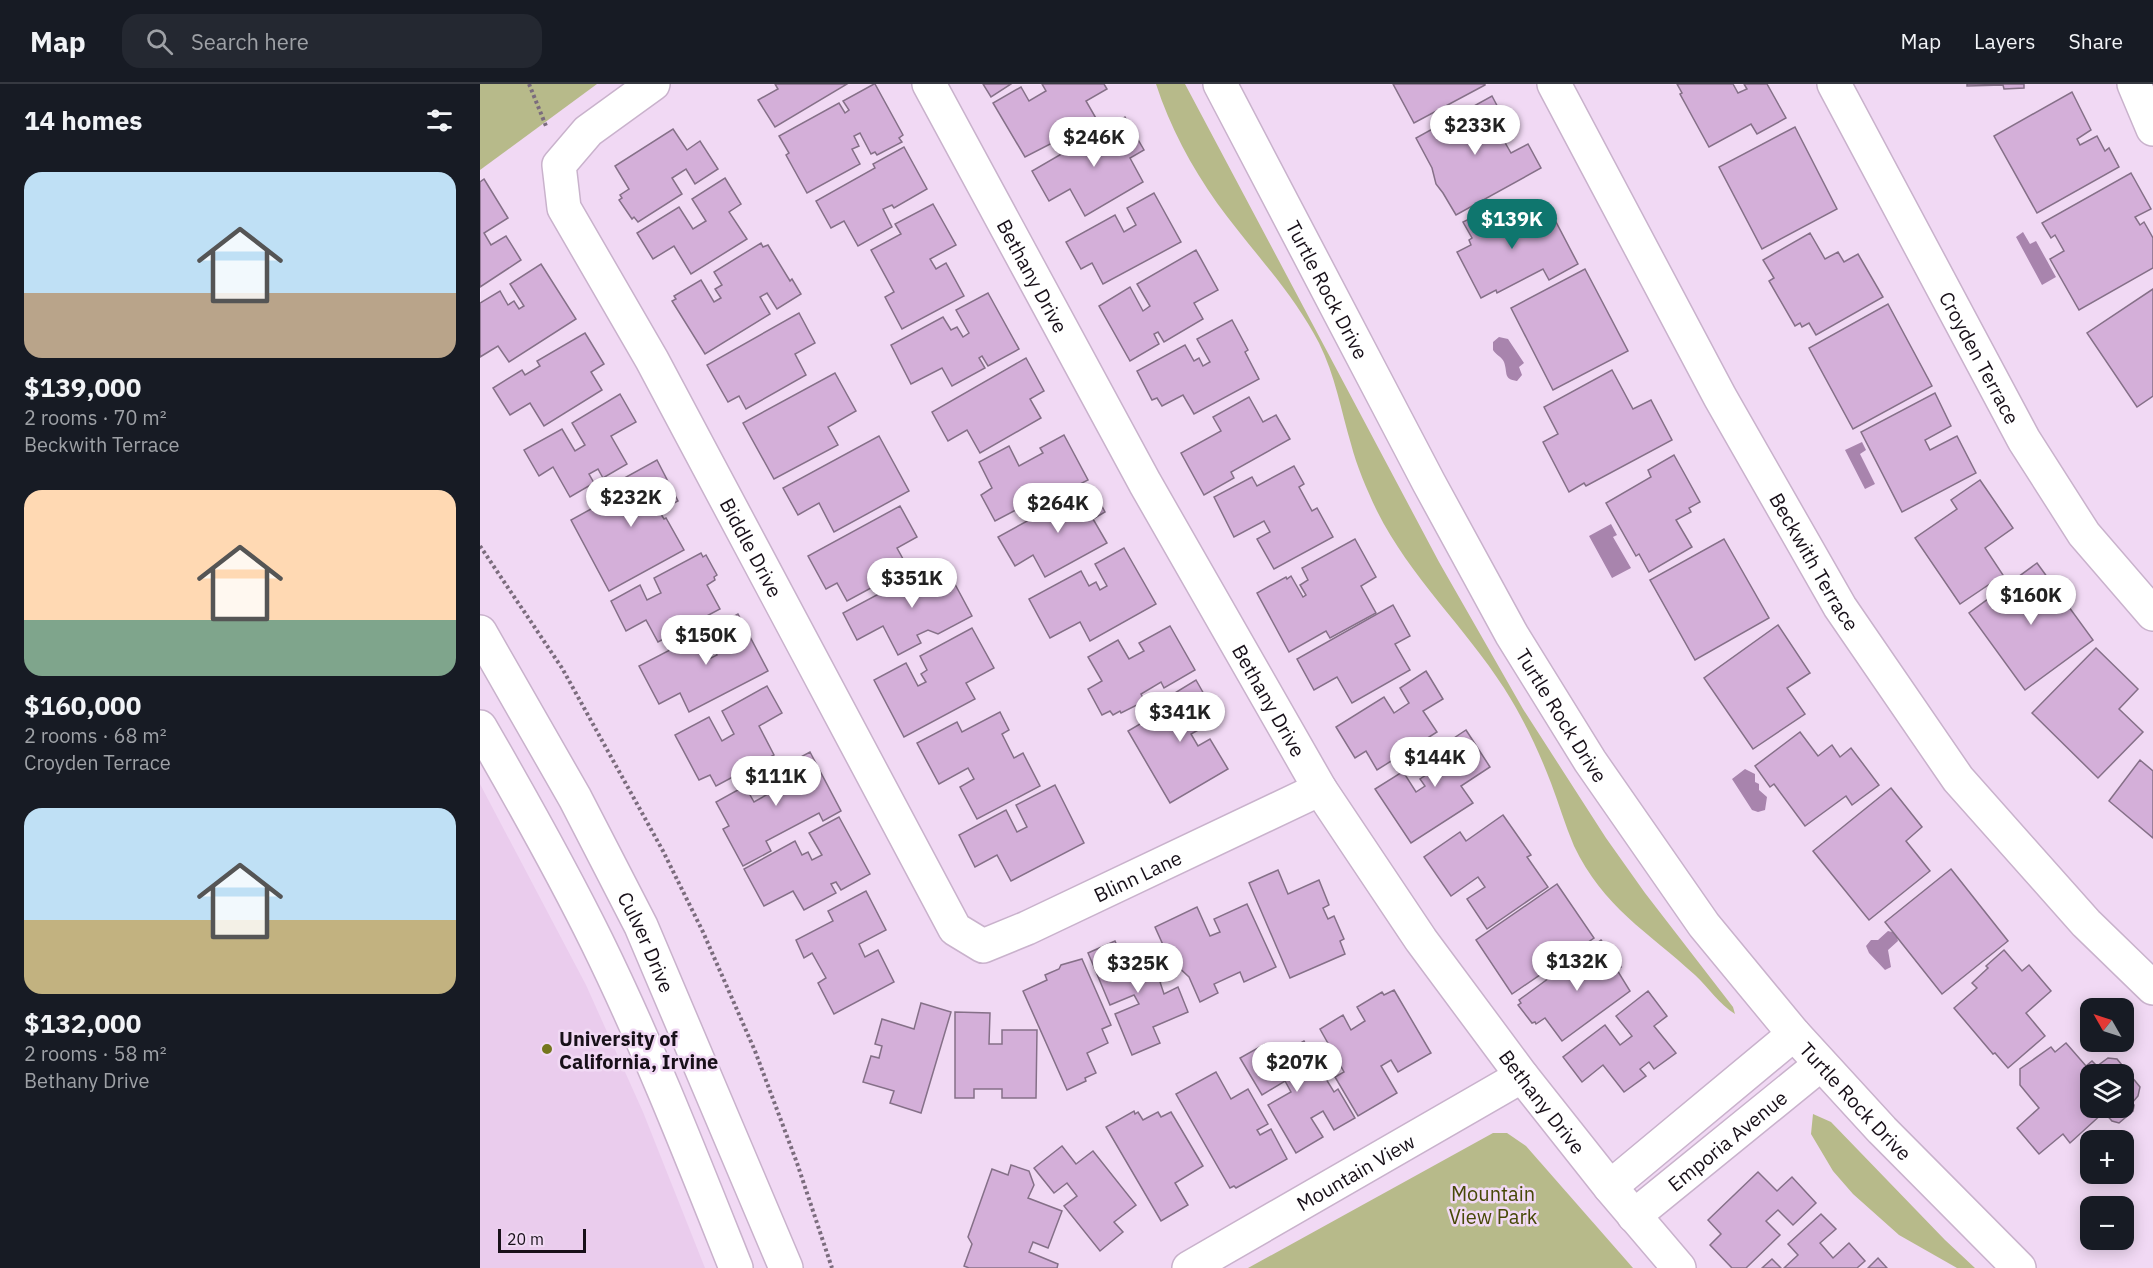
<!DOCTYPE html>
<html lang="en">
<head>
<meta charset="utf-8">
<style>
  :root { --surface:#171b24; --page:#242831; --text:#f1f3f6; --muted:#9ea1a6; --line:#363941; --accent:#0f766e }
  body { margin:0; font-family:"IBM Plex Sans",sans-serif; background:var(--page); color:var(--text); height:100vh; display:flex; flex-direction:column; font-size:22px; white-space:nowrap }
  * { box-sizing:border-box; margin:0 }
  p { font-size:20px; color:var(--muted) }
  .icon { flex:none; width:33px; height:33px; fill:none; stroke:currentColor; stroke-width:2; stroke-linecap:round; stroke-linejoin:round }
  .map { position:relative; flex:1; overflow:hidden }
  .side { display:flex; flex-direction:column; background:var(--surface); width:480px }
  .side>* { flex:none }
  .needle { width:39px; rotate:309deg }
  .tools { position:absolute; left:1600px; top:914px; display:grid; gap:12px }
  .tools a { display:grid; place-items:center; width:54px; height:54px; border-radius:12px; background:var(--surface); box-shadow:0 3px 15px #0003; font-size:30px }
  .scale { position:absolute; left:18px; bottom:15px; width:88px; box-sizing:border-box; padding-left:6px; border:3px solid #181019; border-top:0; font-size:16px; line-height:21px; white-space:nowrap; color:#181019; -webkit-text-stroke:4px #f1d9f4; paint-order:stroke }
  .price { position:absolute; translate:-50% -51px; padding:0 14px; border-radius:21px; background:#fff; color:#222; font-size:20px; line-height:39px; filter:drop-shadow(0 2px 3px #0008) }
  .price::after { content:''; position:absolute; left:50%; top:36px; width:18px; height:14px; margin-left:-9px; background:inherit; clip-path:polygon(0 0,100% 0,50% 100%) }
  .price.selected { background:var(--accent); color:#fff }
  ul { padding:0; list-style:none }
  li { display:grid; align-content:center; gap:12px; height:318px; padding:0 24px }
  li span { display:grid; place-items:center; height:186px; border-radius:18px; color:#555 }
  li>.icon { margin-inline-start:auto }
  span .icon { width:108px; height:108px; fill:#fffc; stroke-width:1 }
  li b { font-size:26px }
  h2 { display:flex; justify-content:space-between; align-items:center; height:72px; padding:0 24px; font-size:26px }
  header { display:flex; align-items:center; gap:36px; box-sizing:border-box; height:84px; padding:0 30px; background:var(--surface); border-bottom:2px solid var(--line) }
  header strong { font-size:28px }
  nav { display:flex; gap:33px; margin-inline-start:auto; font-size:21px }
  .search { width:420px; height:54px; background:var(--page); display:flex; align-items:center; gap:15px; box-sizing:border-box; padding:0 21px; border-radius:18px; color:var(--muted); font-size:22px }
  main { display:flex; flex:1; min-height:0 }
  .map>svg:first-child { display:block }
  .built { fill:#eacced }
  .green { fill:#b7ba8a }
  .water { fill:#a884ad }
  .building { fill:#d4afd9; stroke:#857088; stroke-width:1.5; fill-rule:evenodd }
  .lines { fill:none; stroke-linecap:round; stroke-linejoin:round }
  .minor-casing { stroke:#c9b2cc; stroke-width:36 }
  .major-casing { stroke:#c9b2cc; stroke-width:36 }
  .path { stroke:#7b6c7d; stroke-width:4; stroke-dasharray:3 3; stroke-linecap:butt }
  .minor { stroke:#fff; stroke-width:33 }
  .major { stroke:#fff; stroke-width:33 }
  .poi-dot { fill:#74761d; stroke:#f1d9f4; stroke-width:2 }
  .labels { text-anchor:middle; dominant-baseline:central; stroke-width:5; stroke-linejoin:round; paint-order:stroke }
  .street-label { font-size:20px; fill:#181019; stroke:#f1d9f4 }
  .poi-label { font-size:20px; font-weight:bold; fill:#181019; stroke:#f1d9f4; text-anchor:start }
  .park-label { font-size:20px; fill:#474807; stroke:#f1d9f4 }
</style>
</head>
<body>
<header>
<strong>Map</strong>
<div class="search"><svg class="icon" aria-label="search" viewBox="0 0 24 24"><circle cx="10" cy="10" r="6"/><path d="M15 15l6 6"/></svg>Search here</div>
<nav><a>Map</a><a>Layers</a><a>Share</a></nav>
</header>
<main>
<section class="side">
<h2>14 homes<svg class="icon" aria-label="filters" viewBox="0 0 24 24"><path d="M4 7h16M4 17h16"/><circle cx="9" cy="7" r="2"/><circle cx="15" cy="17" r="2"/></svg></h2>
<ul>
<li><span style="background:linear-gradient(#bfe0f5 65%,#b9a48a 0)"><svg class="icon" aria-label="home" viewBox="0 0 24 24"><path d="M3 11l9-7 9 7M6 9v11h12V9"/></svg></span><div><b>$139,000</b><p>2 rooms · 70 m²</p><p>Beckwith Terrace</p></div></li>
<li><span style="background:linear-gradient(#ffd9b3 70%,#7fa58c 0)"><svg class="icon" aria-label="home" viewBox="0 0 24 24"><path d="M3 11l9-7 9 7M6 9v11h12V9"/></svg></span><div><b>$160,000</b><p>2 rooms · 68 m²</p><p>Croyden Terrace</p></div></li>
<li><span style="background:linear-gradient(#bfe0f5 60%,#c2b280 0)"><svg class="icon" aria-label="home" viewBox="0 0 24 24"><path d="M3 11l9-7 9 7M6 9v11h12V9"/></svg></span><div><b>$132,000</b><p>2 rooms · 58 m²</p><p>Bethany Drive</p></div></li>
</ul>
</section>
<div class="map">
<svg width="1673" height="1184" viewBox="0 0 1673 1184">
  <rect width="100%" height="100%" fill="#f1d9f4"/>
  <!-- built -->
  <polygon class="built" points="0,700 106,901 163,1028 225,1184 0,1184"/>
  <!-- green -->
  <g class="green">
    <polygon points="0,0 117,0 0,86"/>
    <path d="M676 0H705L959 478 1043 625 1126 754 1165 809 1253 923 1255 930C1239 920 1229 904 1215 891 1168 848 1123 823 1094 762 1085 741 1079 720 1071 699 1058 665 1043 634 1024 604 985 543 930 493 897 427 887 406 877 383 871 360 861 326 855 291 839 259 812 207 771 166 737 119 711 82 690 43 676 0Z"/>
    <polygon points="1333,1030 1351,1038 1465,1156 1495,1184 1477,1184 1419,1151 1373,1110 1353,1087 1331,1050"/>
    <polygon points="1013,1049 1027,1049 1046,1062 1153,1184 768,1184"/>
  </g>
  <!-- water -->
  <g class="water">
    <polygon points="1543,148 1550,160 1556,157 1576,193 1562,201 1536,153"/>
    <path d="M1019 253 1028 255 1044 279 1039 283 1042 291 1037 297C1023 295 1028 289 1024 278 1022 273 1016 271 1013 266V258Z"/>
    <polygon points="1382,358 1386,366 1380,370 1395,400 1385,405 1365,366"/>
    <polygon points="1131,440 1137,451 1133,453 1151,484 1132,494 1109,452"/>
    <polygon points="1265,685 1275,690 1275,698 1279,700 1279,706 1287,713 1285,726 1278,728 1272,726 1252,695"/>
    <polygon points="1408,847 1416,849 1418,857 1408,866 1411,883 1405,886 1389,869 1386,862 1391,856 1398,856"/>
  </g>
  <!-- building -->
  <g class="building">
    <polygon points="295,0 367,0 295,43 278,16 298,5"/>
    <polygon points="394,0 395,0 423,51 419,54 422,58 397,71 395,68 391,70 380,49 374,52 379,62 372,65 380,80 327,109 306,71 309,69 299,52 359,19 365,29 369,26 363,17"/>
    <polygon points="503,0 531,0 511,13"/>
    <polygon points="562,0 624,0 627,5 606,17 617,36 545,73 513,19 541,3 549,17 566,7"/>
    <polygon points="913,0 1005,0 1005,1 934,39"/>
    <polygon points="1197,0 1253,0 1258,9 1267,5 1264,0 1287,0 1306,34 1277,50 1271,40 1229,63 1200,10 1202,9"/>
    <polygon points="1487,0 1544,0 1544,4 1524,5 1523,1 1487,2"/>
    <polygon points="1592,8 1611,46 1597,55 1600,61 1617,52 1625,67 1629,64 1639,83 1557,129 1514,52"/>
    <polygon points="1012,12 1032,50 1023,55 1031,69 1048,60 1061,84 976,131 963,109 956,100 952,84 936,54"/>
    <polygon points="645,33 664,66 650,74 663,98 605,132 590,105 569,117 552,87"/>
    <polygon points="1315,43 1357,125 1282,165 1239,83"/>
    <polygon points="193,45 207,66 220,57 238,85 215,100 206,85 192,94 202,110 158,138 154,133 152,135 139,116 142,114 140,111 149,105 135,82"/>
    <polygon points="424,63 447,105 414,124 412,121 403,125 412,143 378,162 364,137 351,144 336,117 395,84 393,80"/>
    <polygon points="1651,89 1671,125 1655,133 1660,141 1664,138 1673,154 1673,184 1599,226 1570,175 1584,167 1575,151 1571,154 1562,139"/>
    <polygon points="245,94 261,120 249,128 267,155 211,190 194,162 173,175 157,149 199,123 213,145 226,137 212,115"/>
    <polygon points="4,95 28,134 4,149 11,161 26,152 41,176 0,203 0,98"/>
    <polygon points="674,109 701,158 623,200 612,179 601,185 586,158 635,131 644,148 656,141 647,124"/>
    <polygon points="1027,116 1041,142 1056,133 1062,144 1076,138 1098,180 1069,196 1063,185 1017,209 1016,206 1001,214 977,168 991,161 989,156 992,154 983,138"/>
    <polygon points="453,120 476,161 450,175 456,185 466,179 484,212 422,245 405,213 414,208 391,166 421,150 415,140"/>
    <polygon points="1330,149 1345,175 1358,168 1364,178 1378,170 1403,213 1336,251 1329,239 1322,243 1320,239 1315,242 1289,197 1294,194 1283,176"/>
    <polygon points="281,159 283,163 288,161 310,197 312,195 321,210 297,225 287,209 280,213 290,230 225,270 192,217 196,215 194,212 221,196 234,218 241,214 235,205 242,201 234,188"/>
    <polygon points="716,166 738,206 714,219 723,235 684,258 678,248 674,250 679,260 650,277 619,222 650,203 663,227 670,222 657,200"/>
    <polygon points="61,180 96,235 29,278 18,262 0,273 0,219 20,207 28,221 34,217 39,225 44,222 30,200"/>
    <polygon points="1105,185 1148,267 1073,306 1031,224"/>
    <polygon points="1673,205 1673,312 1657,323 1607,249"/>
    <polygon points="508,209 539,265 508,282 502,272 499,274 505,284 472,302 462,284 431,300 411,261 463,233 471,246 477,243 483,253 489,249 476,226"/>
    <polygon points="1408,220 1452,302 1373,345 1329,264"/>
    <polygon points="319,229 335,259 315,270 326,291 266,325 259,312 248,318 227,281"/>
    <polygon points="752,236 768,266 765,268 779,295 714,330 703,311 682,322 677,314 672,316 657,287 705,261 714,277 719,274 723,282 730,278 717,255"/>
    <polygon points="105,249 124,280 111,288 122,306 64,342 50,319 30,331 13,304 42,286 45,291 60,282 57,277"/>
    <polygon points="546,274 564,307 550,315 561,334 500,369 487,346 468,357 452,328"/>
    <polygon points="1132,286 1153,325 1171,316 1192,356 1106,402 1104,399 1089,408 1063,358 1078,350 1064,323"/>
    <polygon points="355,289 376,327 348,343 358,361 294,395 263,339"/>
    <polygon points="1455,309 1471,342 1445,356 1450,366 1477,352 1496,389 1422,428 1381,348"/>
    <polygon points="140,310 156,338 131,352 147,380 123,394 118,385 109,390 114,399 90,413 73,383 59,392 44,366 82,345 95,367 105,361 92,339"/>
    <polygon points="769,313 783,338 796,331 810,355 751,388 754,394 724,411 701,369 741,347 733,333"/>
    <polygon points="584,351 608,396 573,414 570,408 515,437 501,411 512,404 499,378 529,362 539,382 563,369 560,364"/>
    <polygon points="399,352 429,407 354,448 339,419 318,431 303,404"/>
    <polygon points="1194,371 1220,418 1209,424 1211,428 1196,436 1212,463 1169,488 1159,470 1156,472 1126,419 1171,393 1168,386"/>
    <polygon points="177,376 198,417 179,427 184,435 186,434 204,466 129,507 91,436 142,408 137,398"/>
    <polygon points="814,382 824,400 819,403 832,427 837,424 853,453 794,485 777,455 790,448 784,437 754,453 734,413 772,393 777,402"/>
    <polygon points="1500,396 1533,444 1505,464 1523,491 1480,520 1435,454 1477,425 1471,416"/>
    <polygon points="611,402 625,428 613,435 627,459 565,493 553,471 535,482 518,453"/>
    <polygon points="420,422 437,453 417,464 428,484 367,517 357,499 346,505 328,472"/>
    <polygon points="875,455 896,493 881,502 896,529 850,554 846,547 809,568 777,509 806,493 807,495 811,492 823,513 826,511 820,501 828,496 822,484"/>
    <polygon points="1244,455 1289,534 1215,576 1170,496"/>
    <polygon points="644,464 676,520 610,557 600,538 570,554 549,515 601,487 609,502 616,498 620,506 627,502 615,480"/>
    <polygon points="221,469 223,473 226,471 237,491 234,493 235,496 227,501 240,525 178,558 166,536 146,547 131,517 160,501 167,516 181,509 174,494"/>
    <polygon points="462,476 492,532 458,550 448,546 437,551 441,559 418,571 403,542 377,556 363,529"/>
    <polygon points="1557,479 1613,556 1545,606 1489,529"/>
    <polygon points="913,521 930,552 915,560 930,586 872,619 857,593 834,606 817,575"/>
    <polygon points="258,530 288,587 209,628 200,609 179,620 159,582 211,555 218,568 226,563 231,574 237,571 224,548"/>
    <polygon points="1298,541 1330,589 1307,604 1325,630 1273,665 1224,594"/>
    <polygon points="690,542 715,586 684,604 681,598 661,610 665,617 641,629 640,627 633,631 630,627 622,631 608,605 622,597 608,573 638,556 649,575 664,567 659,559"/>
    <polygon points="492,544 514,584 486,599 495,615 424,653 394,596 426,579 438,602 446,598 441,590 447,586 440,572"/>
    <polygon points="1616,564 1658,605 1639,625 1663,648 1618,694 1552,629"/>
    <polygon points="946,587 963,615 943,627 957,648 897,686 886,667 875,674 856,643 904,613 914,629 929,619 920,604"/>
    <polygon points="716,596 738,635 711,650 718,662 730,655 748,685 690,719 648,647 684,626 680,618"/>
    <polygon points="287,602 302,629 279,642 294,671 236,702 230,691 219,696 195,651 229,633 242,657 254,650 242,627"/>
    <polygon points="520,628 529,646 522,650 534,674 543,669 560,702 497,735 480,703 494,695 488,684 459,700 437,659 477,638 482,648"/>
    <polygon points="986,646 1010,683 981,702 993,719 931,759 895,705 922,688 924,689 936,708 945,702 940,695 946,691 938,678"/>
    <polygon points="1320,648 1338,672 1352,661 1360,673 1371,664 1399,701 1372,721 1366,712 1325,742 1294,700 1290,703 1275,682"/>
    <polygon points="330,668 361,727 343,737 339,729 286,757 291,767 263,782 243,745 249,742 236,718 265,702 274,718 288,710 280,695"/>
    <polygon points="1660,676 1673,687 1673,754 1629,717"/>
    <polygon points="575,701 604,759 531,797 517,771 495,783 479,751 526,726 537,748 547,743 536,721"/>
    <polygon points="1411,704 1442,743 1426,757 1450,787 1389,836 1333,767"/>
    <polygon points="1023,731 1051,771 1047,773 1068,803 1007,845 987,815 1005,803 998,793 971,812 944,773 980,748 986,757"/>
    <polygon points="359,733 390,790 361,806 356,798 351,800 356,809 324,826 313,807 284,822 264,785 315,757 322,771 328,768 332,776 342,771 329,749"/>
    <polygon points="1471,785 1528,857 1462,910 1405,838"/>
    <polygon points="798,786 808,810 839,796 849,821 843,824 848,835 854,832 864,855 860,857 865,870 810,894 769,799"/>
    <polygon points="1077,800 1114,854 1032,910 996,856"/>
    <polygon points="386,807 406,846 379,860 385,873 398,866 414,898 354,930 338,899 346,894 332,869 324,874 316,856 353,837 348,827"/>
    <polygon points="767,820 796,883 764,898 760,888 734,900 738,909 720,918 709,893 696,881 693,883 675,843 717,823 730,852 740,848 734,835"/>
    <polygon points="1121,856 1141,883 1137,886 1150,907 1082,957 1065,934 1056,940 1055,938 1052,939 1038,921 1041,919 1039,916"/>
    <polygon points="635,857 647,884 677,871 679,874 684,871 693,892 680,898 684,910 698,903 708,928 673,943 680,959 652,971 635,930 659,920 654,911 630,921 608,869"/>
    <polygon points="1524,866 1542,887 1549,881 1571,907 1546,929 1565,952 1528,984 1515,969 1513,970 1474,924 1497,904 1492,899 1508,884 1506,882"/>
    <polygon points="602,875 631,941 622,945 628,959 607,969 616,989 605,994 606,997 587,1006 543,907 567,896 565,891 579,885 581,881"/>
    <polygon points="914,906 951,969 918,988 911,976 901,982 917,1009 878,1032 855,993 864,988 840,945 863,931 871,946 885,937 877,923 902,908 904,911"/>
    <polygon points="1168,907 1187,932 1174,942 1196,969 1174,985 1169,978 1160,985 1166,992 1144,1008 1123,981 1102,998 1083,973 1125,941 1140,961 1152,952 1136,932"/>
    <polygon points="441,919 471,928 441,1029 410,1019 414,1007 383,998 391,972 399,974 402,962 395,960 402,935 434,945"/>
    <polygon points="475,928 510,929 509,960 522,960 522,946 557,946 556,1014 522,1014 522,1005 494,1005 494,1014 475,1014"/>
    <polygon points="824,957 837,980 829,985 835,994 843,990 854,1008 858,1005 875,1034 854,1046 843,1027 831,1034 843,1053 816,1069 788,1021 811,1008 805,997 782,1011 760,974 785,960 794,974"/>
    <path d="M1586 959 1606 982 1612 977 1617 982 1628 974 1637 975 1660 1003 1658 1012 1652 1019 1654 1021 1653 1027 1639 1039 1632 1037 1624 1028 1590 1059 1583 1050 1559 1070 1537 1044 1559 1024 1540 1001V985L1571 963 1575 968ZM1611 990H1644V1023H1611Z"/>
    <polygon points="736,988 751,1015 768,1005 788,1040 777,1046 780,1051 791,1045 807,1075 756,1104 754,1102 750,1104 696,1010"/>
    <polygon points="654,1027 655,1030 658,1028 663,1036 678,1028 681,1033 691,1028 723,1082 695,1099 708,1121 681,1137 626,1043"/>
    <polygon points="582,1062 596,1080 613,1067 656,1121 634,1138 643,1148 620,1167 584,1122 597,1112 587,1099 574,1109 554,1084"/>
    <polygon points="531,1081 549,1087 554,1101 548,1114 582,1127 568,1164 553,1158 549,1168 578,1180 577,1184 489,1184 484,1182 492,1160 488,1153 512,1085 528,1091"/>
    <polygon points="1278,1088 1297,1107 1312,1093 1336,1119 1313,1141 1298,1126 1286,1137 1300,1151 1266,1184 1252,1184 1230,1161 1241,1150 1228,1136"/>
    <polygon points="1341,1130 1356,1145 1340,1159 1353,1174 1369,1159 1385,1177 1377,1184 1304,1184 1318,1171 1308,1160"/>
    <polygon points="1398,1174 1407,1184 1388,1184"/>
    <polygon points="1292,1175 1301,1184 1282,1184"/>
  </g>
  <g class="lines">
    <!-- minor casing -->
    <g class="minor-casing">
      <g id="minor">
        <path id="s1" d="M173 0 108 47 79 81 84 124 172 276 475 845 503 862 547 844 840 705"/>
        <path id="s2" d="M449 0 665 399 840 705 941 856 1042 992 1130 1103 1199 1184"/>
        <path id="s3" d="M740 0 949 399 1032 551 1110 677 1224 841 1314 950 1402 1046 1539 1184"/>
        <path id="s4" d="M1074 0 1240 313 1360 523 1478 695 1606 839 1673 904"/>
        <path id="s5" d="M1354 0 1544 356 1604 450 1673 530"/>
        <polyline points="1654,0 1673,45"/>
        <polyline points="1130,1103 1314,950"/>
        <path id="s6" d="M1154 1132 1341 980"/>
        <path id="s7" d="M709 1184 1042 992"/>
      </g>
    </g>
    <!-- major casing -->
    <g class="major-casing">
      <g id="major">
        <path id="s8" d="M0 548 95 714 161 842 306 1184"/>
        <path d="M0 643C41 714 81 785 117 858 169 964 212 1074 256 1184"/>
      </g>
    </g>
    <!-- path -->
    <g class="path">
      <polyline points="49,0 66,42"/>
      <polyline points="0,462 82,584 183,767 223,848 275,967 317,1079 352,1184"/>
    </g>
    <!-- minor -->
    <use href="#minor" class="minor"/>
    <!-- major -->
    <use href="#major" class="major"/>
  </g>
  <!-- markers -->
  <circle class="poi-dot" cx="67" cy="965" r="6"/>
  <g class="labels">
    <!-- street labels -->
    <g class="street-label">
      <text stroke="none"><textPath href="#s2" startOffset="218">Bethany Drive</textPath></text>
      <text stroke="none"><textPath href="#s3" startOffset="232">Turtle Rock Drive</textPath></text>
      <text stroke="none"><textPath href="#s5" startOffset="310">Croyden Terrace</textPath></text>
      <text stroke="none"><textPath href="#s1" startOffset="556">Biddle Drive</textPath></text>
      <text stroke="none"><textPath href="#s4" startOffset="544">Beckwith Terrace</textPath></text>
      <text stroke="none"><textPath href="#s2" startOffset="704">Bethany Drive</textPath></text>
      <text stroke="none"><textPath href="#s3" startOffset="718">Turtle Rock Drive</textPath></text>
      <text stroke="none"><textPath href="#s1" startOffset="1191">Blinn Lane</textPath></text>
      <text stroke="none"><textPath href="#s8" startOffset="352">Culver Drive</textPath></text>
      <text stroke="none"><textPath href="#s2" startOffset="1190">Bethany Drive</textPath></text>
      <text stroke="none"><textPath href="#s3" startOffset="1204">Turtle Rock Drive</textPath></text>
      <text stroke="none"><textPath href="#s6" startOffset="120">Emporia Avenue</textPath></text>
      <text stroke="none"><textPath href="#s7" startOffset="192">Mountain View</textPath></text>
    </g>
    <!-- poi labels -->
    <g class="poi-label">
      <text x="79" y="954">University of<tspan x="79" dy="23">California, Irvine</tspan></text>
    </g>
    <!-- park labels -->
    <g class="park-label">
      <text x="1013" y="1109">Mountain<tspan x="1013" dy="23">View Park</tspan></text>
    </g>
  </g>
</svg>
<div class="tools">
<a><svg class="needle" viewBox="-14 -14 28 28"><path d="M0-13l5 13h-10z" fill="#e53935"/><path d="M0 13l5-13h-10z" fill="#9ea1a6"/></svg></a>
<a><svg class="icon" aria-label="layers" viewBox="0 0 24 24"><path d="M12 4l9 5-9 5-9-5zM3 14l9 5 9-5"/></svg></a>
<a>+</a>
<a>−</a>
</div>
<div class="scale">20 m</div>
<b class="price" style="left:995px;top:72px">$233K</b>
<b class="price" style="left:614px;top:84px">$246K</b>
<b class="price selected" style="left:1032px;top:166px">$139K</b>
<b class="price" style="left:151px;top:444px">$232K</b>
<b class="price" style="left:578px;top:450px">$264K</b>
<b class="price" style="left:432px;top:525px">$351K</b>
<b class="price" style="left:1551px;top:542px">$160K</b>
<b class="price" style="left:226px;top:582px">$150K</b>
<b class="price" style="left:700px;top:659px">$341K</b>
<b class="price" style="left:955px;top:704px">$144K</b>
<b class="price" style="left:296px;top:723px">$111K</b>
<b class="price" style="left:1097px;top:908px">$132K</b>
<b class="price" style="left:658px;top:910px">$325K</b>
<b class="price" style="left:817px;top:1009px">$207K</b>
</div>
</main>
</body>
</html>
